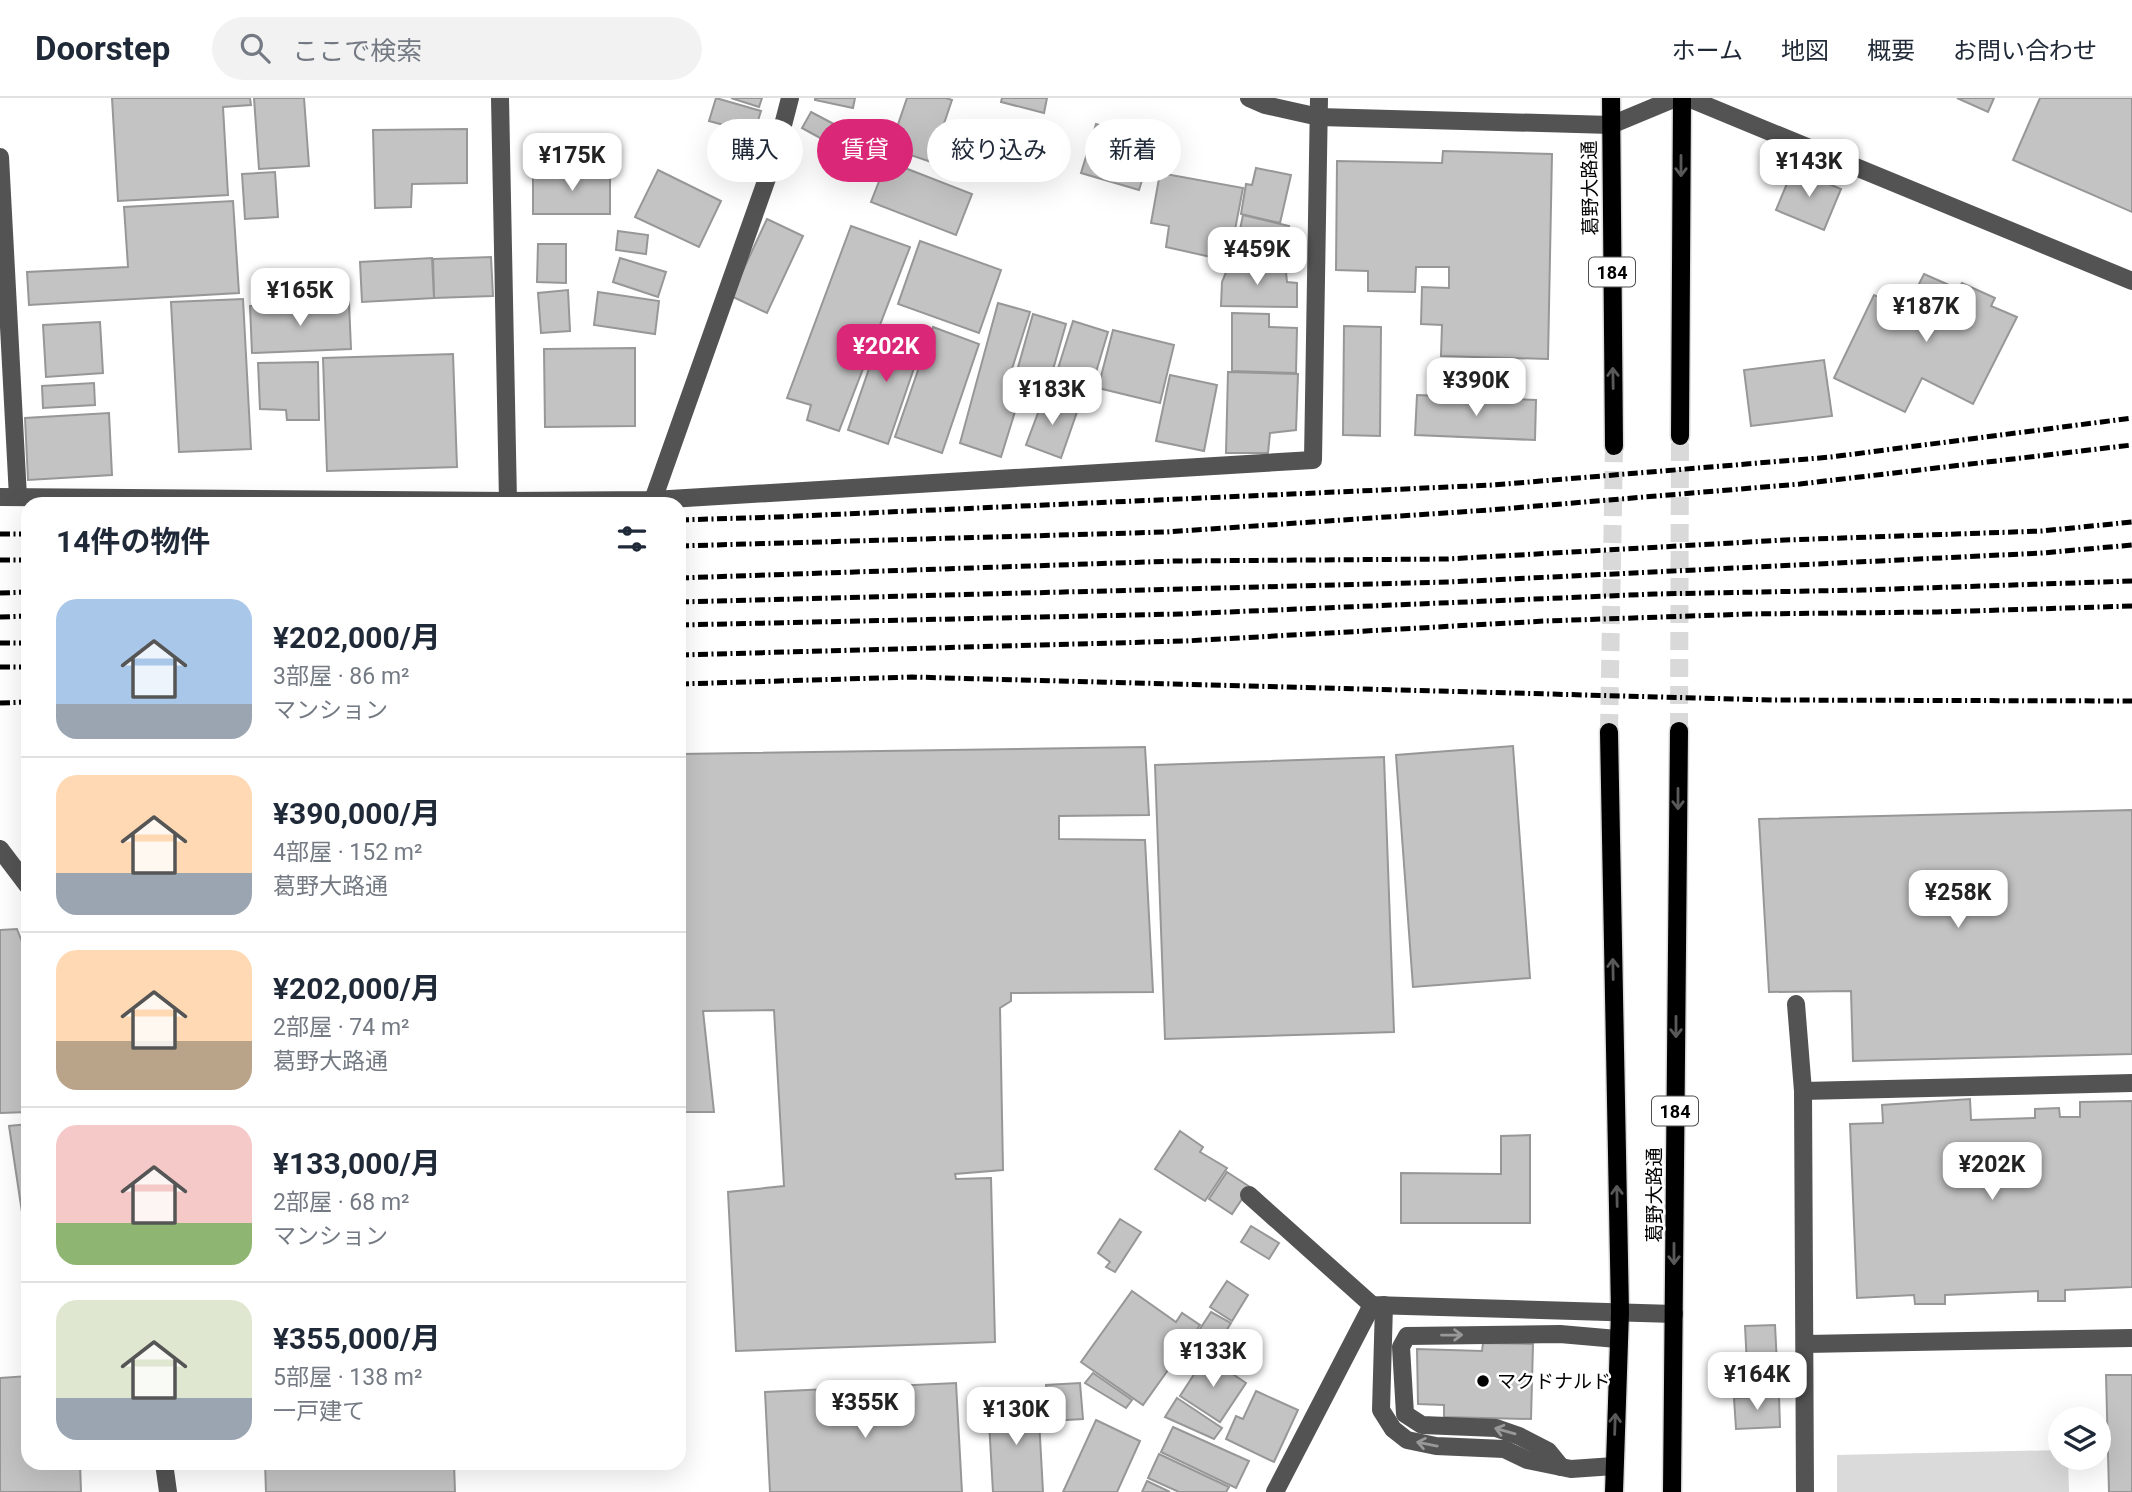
<!DOCTYPE html>
<html lang="ja">
<head>
<meta charset="utf-8">
<style>
  :root { --surface:#fff; --page:#f2f2f3; --text:#1f2937; --muted:#747a83; --line:#e0e1e3; --accent:#db2777 }
  body { margin:0; font-family:Roboto,"Noto Sans JP",sans-serif; background:var(--page); color:var(--text); height:100vh; display:flex; flex-direction:column; font-size:26px; white-space:nowrap }
  * { box-sizing:border-box; margin:0 }
  p { font-size:23px; color:var(--muted) }
  .icon { flex:none; width:38px; height:38px; fill:none; stroke:currentColor; stroke-width:2; stroke-linecap:round; stroke-linejoin:round }
  .map { position:relative; flex:1; overflow:hidden }
  .panel { position:absolute; left:21px; top:399px; width:665px; height:973px; display:flex; flex-direction:column; background:var(--surface); border-radius:21px; box-shadow:0 7px 28px #0002 }
  .panel>* { flex:none }
  .hud { position:absolute; left:707px; top:21px; width:665px; height:63px; display:flex; gap:14px }
  .controls { position:absolute; left:2048px; top:1309px; display:grid; gap:14px }
  .controls a { display:grid; place-items:center; width:63px; height:63px; border-radius:50%; background:var(--surface); box-shadow:0 7px 28px #0002; font-size:35px }
  .price { position:absolute; translate:-50% -60px; padding:0 16px; border-radius:14px; background:#fff; color:#222; font-size:23px; line-height:46px; filter:drop-shadow(0 2px 4px #0008) }
  .price::after { content:''; position:absolute; left:50%; top:42px; width:21px; height:16px; margin-left:-10px; background:inherit; clip-path:polygon(0 0,100% 0,50% 100%) }
  .price.active { background:var(--accent); color:#fff }
  ul { padding:0; list-style:none }
  li { display:flex; align-items:center; gap:21px; height:175px; padding:0 35px }
  li+li { border-top:2px solid var(--line) }
  li span { display:grid; place-items:center; flex:none; width:196px; height:140px; border-radius:21px; color:#555 }
  li>.icon { margin-inline-start:auto }
  span .icon { width:84px; height:84px; fill:#fffc; stroke-width:1 }
  li b { font-size:30px }
  h2 { display:flex; justify-content:space-between; align-items:center; height:84px; padding:0 35px; font-size:30px }
  .tag { padding:0 24px; border-radius:32px; background:var(--surface); box-shadow:0 7px 28px #0002; font-size:24px; line-height:63px }
  .tag.active { background:var(--accent); color:#fff }
  header { display:flex; align-items:center; gap:42px; box-sizing:border-box; height:98px; padding:0 35px; background:var(--surface); border-bottom:2px solid var(--line) }
  header strong { font-size:33px }
  nav { display:flex; gap:38px; margin-inline-start:auto; font-size:24px }
  .search { width:490px; height:63px; background:var(--page); display:flex; align-items:center; gap:18px; box-sizing:border-box; padding:0 24px; border-radius:38px; color:var(--muted); font-size:26px }
  .map>svg:first-child { display:block }
  .green { fill:#dadada }
  .building { fill:#c3c3c3; stroke:#979797; stroke-width:2 }
  .lines { fill:none; stroke-linecap:round; stroke-linejoin:round }
  .major-tunnel { stroke:#d9d9d9; stroke-width:18; stroke-dasharray:18 9; stroke-linecap:butt }
  .major-casing { stroke:#dbdbdb; stroke-width:21 }
  .minor { stroke:#535353; stroke-width:18 }
  .major { stroke:#000; stroke-width:18 }
  .rail { stroke:#000; stroke-width:5; stroke-dasharray:10 3.5 2 3.5; stroke-linecap:butt }
  .oneway { stroke:#595959 }
  .oneway2 { stroke:#989898 }
  .poi-dot { fill:#000; stroke:#fff; stroke-width:2.5 }
  .labels { text-anchor:middle; dominant-baseline:central; stroke-width:5; stroke-linejoin:round; paint-order:stroke }
  .shield { fill:#fff; stroke:#4c4c4c; stroke-width:2 }
  .shield-label { font-size:18px; font-weight:bold; fill:#000 }
  .street-label { font-size:19px; fill:#000; stroke:#fff }
  .poi-label { font-size:19px; fill:#000; stroke:#fff; text-anchor:start }
</style>
</head>
<body>
<header>
<strong>Doorstep</strong>
<div class="search"><svg class="icon" aria-label="search" viewBox="0 0 24 24"><circle cx="10" cy="10" r="6"/><path d="M15 15l6 6"/></svg>ここで検索</div>
<nav><a>ホーム</a><a>地図</a><a>概要</a><a>お問い合わせ</a></nav>
</header>
<div class="map">
<svg width="2132" height="1394" viewBox="0 0 2132 1394">
  <rect width="100%" height="100%" fill="#fff"/>
  <!-- green -->
  <polygon class="green" points="2060,1352 2060,1360 2068,1360 2069,1394 1837,1394 1837,1357"/>
  <!-- building -->
  <g class="building">
    <polygon points="112,0 250,0 251,7 223,9 228,97 118,103"/>
    <polygon points="254,0 304,0 309,68 259,71"/>
    <polygon points="716,0 761,13 754,35 709,23"/>
    <polygon points="731,0 762,0 759,9"/>
    <polygon points="815,0 855,0 853,10 815,2"/>
    <polygon points="907,0 946,0 952,2 931,64 890,50"/>
    <polygon points="1002,0 1047,0 1044,15 1001,4"/>
    <polygon points="1957,0 1994,0 1988,14"/>
    <polygon points="2040,0 2132,0 2132,114 2013,62"/>
    <polygon points="811,14 849,34 840,51 802,30"/>
    <polygon points="1096,26 1154,44 1139,92 1081,75"/>
    <polygon points="467,31 467,85 412,86 411,109 375,110 373,32"/>
    <polygon points="1443,53 1552,56 1548,261 1441,258 1442,227 1421,226 1422,189 1449,190 1449,169 1416,169 1415,194 1368,193 1368,173 1336,172 1337,63 1442,65"/>
    <polygon points="887,63 972,96 956,137 871,104"/>
    <polygon points="1256,70 1291,77 1280,125 1241,116 1246,86 1252,87"/>
    <polygon points="1793,71 1841,91 1824,132 1776,112"/>
    <polygon points="658,72 721,103 699,149 635,119"/>
    <polygon points="275,74 278,119 245,121 242,76"/>
    <rect x="533" y="74" width="77" height="42"/>
    <polygon points="1160,75 1243,90 1229,163 1166,149 1169,128 1151,125"/>
    <polygon points="233,103 239,195 29,207 27,174 128,169 124,109"/>
    <polygon points="1243,117 1289,128 1279,170 1234,161"/>
    <polygon points="767,121 803,138 767,215 731,198"/>
    <polygon points="851,128 910,149 839,333 807,322 811,307 787,300"/>
    <polygon points="618,133 648,137 646,156 616,152"/>
    <polygon points="920,143 1001,172 979,235 898,206"/>
    <polygon points="538,146 566,146 566,185 537,184"/>
    <polygon points="491,159 493,198 434,200 433,161"/>
    <polygon points="432,160 434,200 362,204 360,164"/>
    <polygon points="620,160 666,174 658,199 613,184"/>
    <polygon points="1231,162 1286,174 1287,184 1297,185 1297,209 1221,208 1222,184"/>
    <polygon points="1924,176 1958,191 1962,185 1995,200 1991,208 2017,219 1973,306 1922,280 1905,314 1834,280 1874,197 1906,212"/>
    <polygon points="568,192 570,233 541,235 538,195"/>
    <polygon points="598,194 659,203 655,236 594,227"/>
    <polygon points="243,201 251,351 179,354 171,204"/>
    <polygon points="349,204 351,251 252,255 250,208"/>
    <polygon points="998,205 1030,214 1011,274 1026,278 1001,359 960,345"/>
    <polygon points="1232,215 1269,216 1269,229 1297,230 1296,275 1232,273"/>
    <polygon points="1033,216 1066,226 1050,282 1017,273"/>
    <polygon points="1073,223 1108,234 1091,291 1055,280"/>
    <polygon points="100,224 103,275 46,279 43,227"/>
    <polygon points="884,227 924,241 888,346 848,332"/>
    <polygon points="1344,228 1381,229 1380,338 1343,337"/>
    <polygon points="933,229 979,246 942,355 895,339"/>
    <polygon points="1113,232 1174,247 1160,305 1098,290"/>
    <polygon points="635,250 635,328 545,329 544,251"/>
    <polygon points="453,256 457,369 327,373 323,260"/>
    <polygon points="1824,262 1832,318 1751,328 1744,272"/>
    <polygon points="318,264 319,322 287,322 286,312 260,311 258,265"/>
    <polygon points="1228,274 1298,276 1296,332 1270,335 1268,355 1226,355"/>
    <polygon points="1170,277 1217,287 1204,353 1156,343"/>
    <polygon points="94,285 95,307 43,310 42,288"/>
    <polygon points="1417,297 1536,302 1535,342 1415,337"/>
    <polygon points="1044,299 1078,311 1061,360 1026,347"/>
    <polygon points="109,315 112,377 28,382 25,320"/>
    <polygon points="1513,648 1530,880 1413,889 1396,657"/>
    <polygon points="1145,649 1149,717 1059,718 1059,741 1145,742 1153,894 1011,895 1011,903 1000,910 1003,1072 955,1076 956,1081 991,1080 995,1244 736,1253 728,1094 784,1088 774,912 703,913 714,1014 679,1014 679,656"/>
    <polygon points="1384,659 1394,934 1165,941 1155,667"/>
    <polygon points="2132,712 2132,956 1853,963 1851,893 1769,894 1759,721"/>
    <polygon points="17,831 28,859 28,1014 0,1015 0,832"/>
    <polygon points="1970,1001 1971,1022 2035,1020 2035,1011 2059,1010 2060,1019 2080,1019 2080,1004 2132,1003 2132,1189 2065,1192 2065,1203 2038,1203 2038,1193 1945,1197 1945,1206 1915,1206 1914,1197 1857,1200 1850,1026 1883,1025 1882,1007"/>
    <polygon points="28,1026 28,1141 26,1141 9,1028"/>
    <polygon points="1180,1033 1203,1049 1200,1054 1227,1070 1205,1103 1155,1071"/>
    <polygon points="1530,1037 1530,1125 1401,1125 1401,1075 1501,1076 1501,1038"/>
    <polygon points="1227,1074 1250,1089 1232,1116 1209,1101"/>
    <polygon points="1120,1121 1141,1134 1115,1174 1106,1169 1110,1164 1098,1155"/>
    <polygon points="1251,1128 1279,1145 1269,1161 1241,1144"/>
    <polygon points="1227,1183 1248,1197 1232,1223 1210,1209"/>
    <polygon points="1132,1193 1176,1224 1182,1215 1200,1227 1143,1307 1081,1264"/>
    <polygon points="1211,1214 1231,1225 1218,1246 1198,1234"/>
    <polygon points="1775,1227 1777,1266 1747,1267 1745,1228"/>
    <polygon points="1483,1245 1533,1246 1531,1321 1444,1319 1444,1307 1418,1306 1417,1251 1482,1253"/>
    <polygon points="1206,1258 1246,1285 1220,1324 1180,1298"/>
    <polygon points="1093,1275 1132,1302 1126,1310 1085,1285"/>
    <polygon points="2106,1277 2132,1277 2132,1394 2109,1394"/>
    <polygon points="28,1278 28,1365 80,1365 81,1394 0,1394 0,1280"/>
    <polygon points="956,1285 962,1394 770,1394 765,1294"/>
    <polygon points="1080,1285 1083,1321 1049,1323 1046,1287"/>
    <polygon points="1256,1293 1298,1312 1274,1364 1226,1341 1236,1318 1243,1321"/>
    <polygon points="1779,1298 1780,1329 1736,1331 1734,1300"/>
    <polygon points="1177,1300 1222,1330 1214,1341 1165,1319"/>
    <polygon points="1038,1303 1043,1394 993,1394 988,1306"/>
    <polygon points="1096,1322 1140,1343 1117,1394 1063,1394"/>
    <polygon points="1173,1329 1249,1363 1236,1390 1161,1354"/>
    <polygon points="1159,1356 1229,1389 1226,1394 1179,1394 1148,1380"/>
    <polygon points="265,1365 454,1365 455,1394 266,1394"/>
    <polygon points="1147,1383 1170,1394 1142,1394"/>
  </g>
  <g class="lines">
    <!-- major-tunnel -->
    <g class="major-tunnel">
      <polyline points="1679,633 1680,338"/>
      <polyline points="1609,634 1614,348"/>
    </g>
    <!-- major casing -->
    <g class="major-casing">
      <g id="major">
        <polyline points="1611,0 1614,348"/>
        <polyline points="1680,338 1682,0"/>
        <polyline points="1609,634 1620,1214 1614,1394"/>
        <polyline points="1672,1394 1679,633"/>
      </g>
    </g>
    <!-- minor -->
    <g class="minor">
      <polyline points="500,0 508,403"/>
      <polyline points="1249,0 1265,7 1319,19 1611,27 1676,0"/>
      <polyline points="1688,0 2132,183"/>
      <polyline points="0,59 18,399"/>
      <polyline points="0,399 508,403 653,402 1313,362 1319,0"/>
      <polyline points="653,402 775,58 790,0"/>
      <polyline points="0,751 28,788"/>
      <polyline points="1796,906 1803,993 1805,1394"/>
      <polyline points="1803,993 2132,985"/>
      <polyline points="1249,1097 1372,1207 1674,1216"/>
      <polyline points="1384,1207 1381,1312 1393,1331 1407,1342 1436,1348 1504,1351 1527,1362 1571,1371 1614,1368"/>
      <polyline points="1805,1246 2132,1240"/>
      <polyline points="164,1365 168,1394"/>
      <polyline points="1561,1369 1548,1353 1519,1338 1496,1330 1422,1327 1405,1316 1401,1249 1407,1238 1560,1236 1617,1241"/>
      <polyline points="1275,1394 1372,1207"/>
    </g>
    <!-- major -->
    <use href="#major" class="major"/>
    <!-- rail -->
    <g class="rail">
      <polyline points="679,422 777,419 1493,387 1831,359 2132,320"/>
      <polyline points="0,436 28,436"/>
      <polyline points="679,448 1166,434 1489,412 1800,386 2132,347"/>
      <polyline points="0,462 28,462"/>
      <polyline points="679,480 1175,463 1447,461 1785,442 2042,433 2132,424"/>
      <polyline points="0,495 28,494"/>
      <polyline points="679,504 1449,484 2042,455 2132,447"/>
      <polyline points="0,519 28,518"/>
      <polyline points="679,527 1180,516 1655,496 1863,492 2132,483"/>
      <polyline points="0,545 28,545"/>
      <polyline points="679,557 1185,543 1545,523 1749,516 1937,514 2132,508"/>
      <polyline points="0,569 28,569"/>
      <polyline points="679,586 912,579 1773,602 2132,603"/>
      <polyline points="0,605 28,604"/>
    </g>
  </g>
  <!-- one-way arrows -->
  <defs><path id="oneway-shaft" d="M-6 0H5M1.5-3L5.5 0L1.5 3" fill="none" stroke-width="1.6" stroke-linecap="round" stroke-linejoin="round" transform="scale(1.75)"/></defs>
  <g class="oneway">
    <use href="#oneway-shaft" transform="translate(1681 68) rotate(90)"/>
    <use href="#oneway-shaft" transform="translate(1613 280) rotate(-91)"/>
    <use href="#oneway-shaft" transform="translate(1678 701) rotate(90)"/>
    <use href="#oneway-shaft" transform="translate(1613 871) rotate(-91)"/>
    <use href="#oneway-shaft" transform="translate(1676 929) rotate(90)"/>
    <use href="#oneway-shaft" transform="translate(1617 1098) rotate(-91)"/>
    <use href="#oneway-shaft" transform="translate(1674 1156) rotate(90)"/>
    <use href="#oneway-shaft" transform="translate(1615 1326) rotate(-88)"/>
  </g>
  <g class="oneway2">
    <use href="#oneway-shaft" transform="translate(1452 1237) rotate(-1)"/>
    <use href="#oneway-shaft" transform="translate(1505 1333) rotate(-164)"/>
    <use href="#oneway-shaft" transform="translate(1427 1346) rotate(-169)"/>
  </g>
  <!-- markers -->
  <circle class="poi-dot" cx="1483" cy="1283" r="7"/>
  <g class="labels">
    <!-- shield labels -->
    <g class="shield">
      <rect x="1589" y="159.5" width="46" height="29" rx="5"/>
      <rect x="1652" y="998.5" width="46" height="29" rx="5"/>
    </g>
    <g class="shield-label">
      <text x="1612" y="174">184</text>
      <text x="1675" y="1013">184</text>
    </g>
    <!-- street labels -->
    <g class="street-label">
      <text transform="translate(1590 90) rotate(-91)">葛野大路通</text>
      <text transform="translate(1654 1097) rotate(-90)">葛野大路通</text>
    </g>
    <!-- poi labels -->
    <g class="poi-label">
      <text x="1497" y="1283">マクドナルド</text>
    </g>
  </g>
</svg>
<div class="controls">
<a><svg class="icon" aria-label="layers" viewBox="0 0 24 24"><path d="M12 4l9 5-9 5-9-5zM3 14l9 5 9-5"/></svg></a>
</div>
<b class="price" style="left:572px;top:95px">¥175K</b>
<b class="price" style="left:1809px;top:101px">¥143K</b>
<b class="price" style="left:1257px;top:189px">¥459K</b>
<b class="price" style="left:300px;top:230px">¥165K</b>
<b class="price" style="left:1926px;top:246px">¥187K</b>
<b class="price active" style="left:886px;top:286px">¥202K</b>
<b class="price" style="left:1476px;top:320px">¥390K</b>
<b class="price" style="left:1052px;top:329px">¥183K</b>
<b class="price" style="left:1958px;top:832px">¥258K</b>
<b class="price" style="left:1992px;top:1104px">¥202K</b>
<b class="price" style="left:1213px;top:1291px">¥133K</b>
<b class="price" style="left:1757px;top:1314px">¥164K</b>
<b class="price" style="left:865px;top:1342px">¥355K</b>
<b class="price" style="left:1016px;top:1349px">¥130K</b>
<div class="hud">
<a class="tag">購入</a>
<a class="tag active">賃貸</a>
<a class="tag">絞り込み</a>
<a class="tag">新着</a>
</div>
<section class="panel">
<h2>14件の物件<svg class="icon" aria-label="filters" viewBox="0 0 24 24"><path d="M4 7h16M4 17h16"/><circle cx="9" cy="7" r="2"/><circle cx="15" cy="17" r="2"/></svg></h2>
<ul>
<li><span style="background:linear-gradient(#a9c7e8 75%,#9aa5b1 0)"><svg class="icon" aria-label="home" viewBox="0 0 24 24"><path d="M3 11l9-7 9 7M6 9v11h12V9"/></svg></span><div><b>¥202,000/月</b><p>3部屋 · 86 m²</p><p>マンション</p></div></li>
<li><span style="background:linear-gradient(#ffd9b3 70%,#9aa5b1 0)"><svg class="icon" aria-label="home" viewBox="0 0 24 24"><path d="M3 11l9-7 9 7M6 9v11h12V9"/></svg></span><div><b>¥390,000/月</b><p>4部屋 · 152 m²</p><p>葛野大路通</p></div></li>
<li><span style="background:linear-gradient(#ffd9b3 65%,#b9a48a 0)"><svg class="icon" aria-label="home" viewBox="0 0 24 24"><path d="M3 11l9-7 9 7M6 9v11h12V9"/></svg></span><div><b>¥202,000/月</b><p>2部屋 · 74 m²</p><p>葛野大路通</p></div></li>
<li><span style="background:linear-gradient(#f6c9c9 70%,#8fb573 0)"><svg class="icon" aria-label="home" viewBox="0 0 24 24"><path d="M3 11l9-7 9 7M6 9v11h12V9"/></svg></span><div><b>¥133,000/月</b><p>2部屋 · 68 m²</p><p>マンション</p></div></li>
<li><span style="background:linear-gradient(#dfe7d0 70%,#9aa5b1 0)"><svg class="icon" aria-label="home" viewBox="0 0 24 24"><path d="M3 11l9-7 9 7M6 9v11h12V9"/></svg></span><div><b>¥355,000/月</b><p>5部屋 · 138 m²</p><p>一戸建て</p></div></li>
</ul>
</section>
</div>
</body>
</html>
